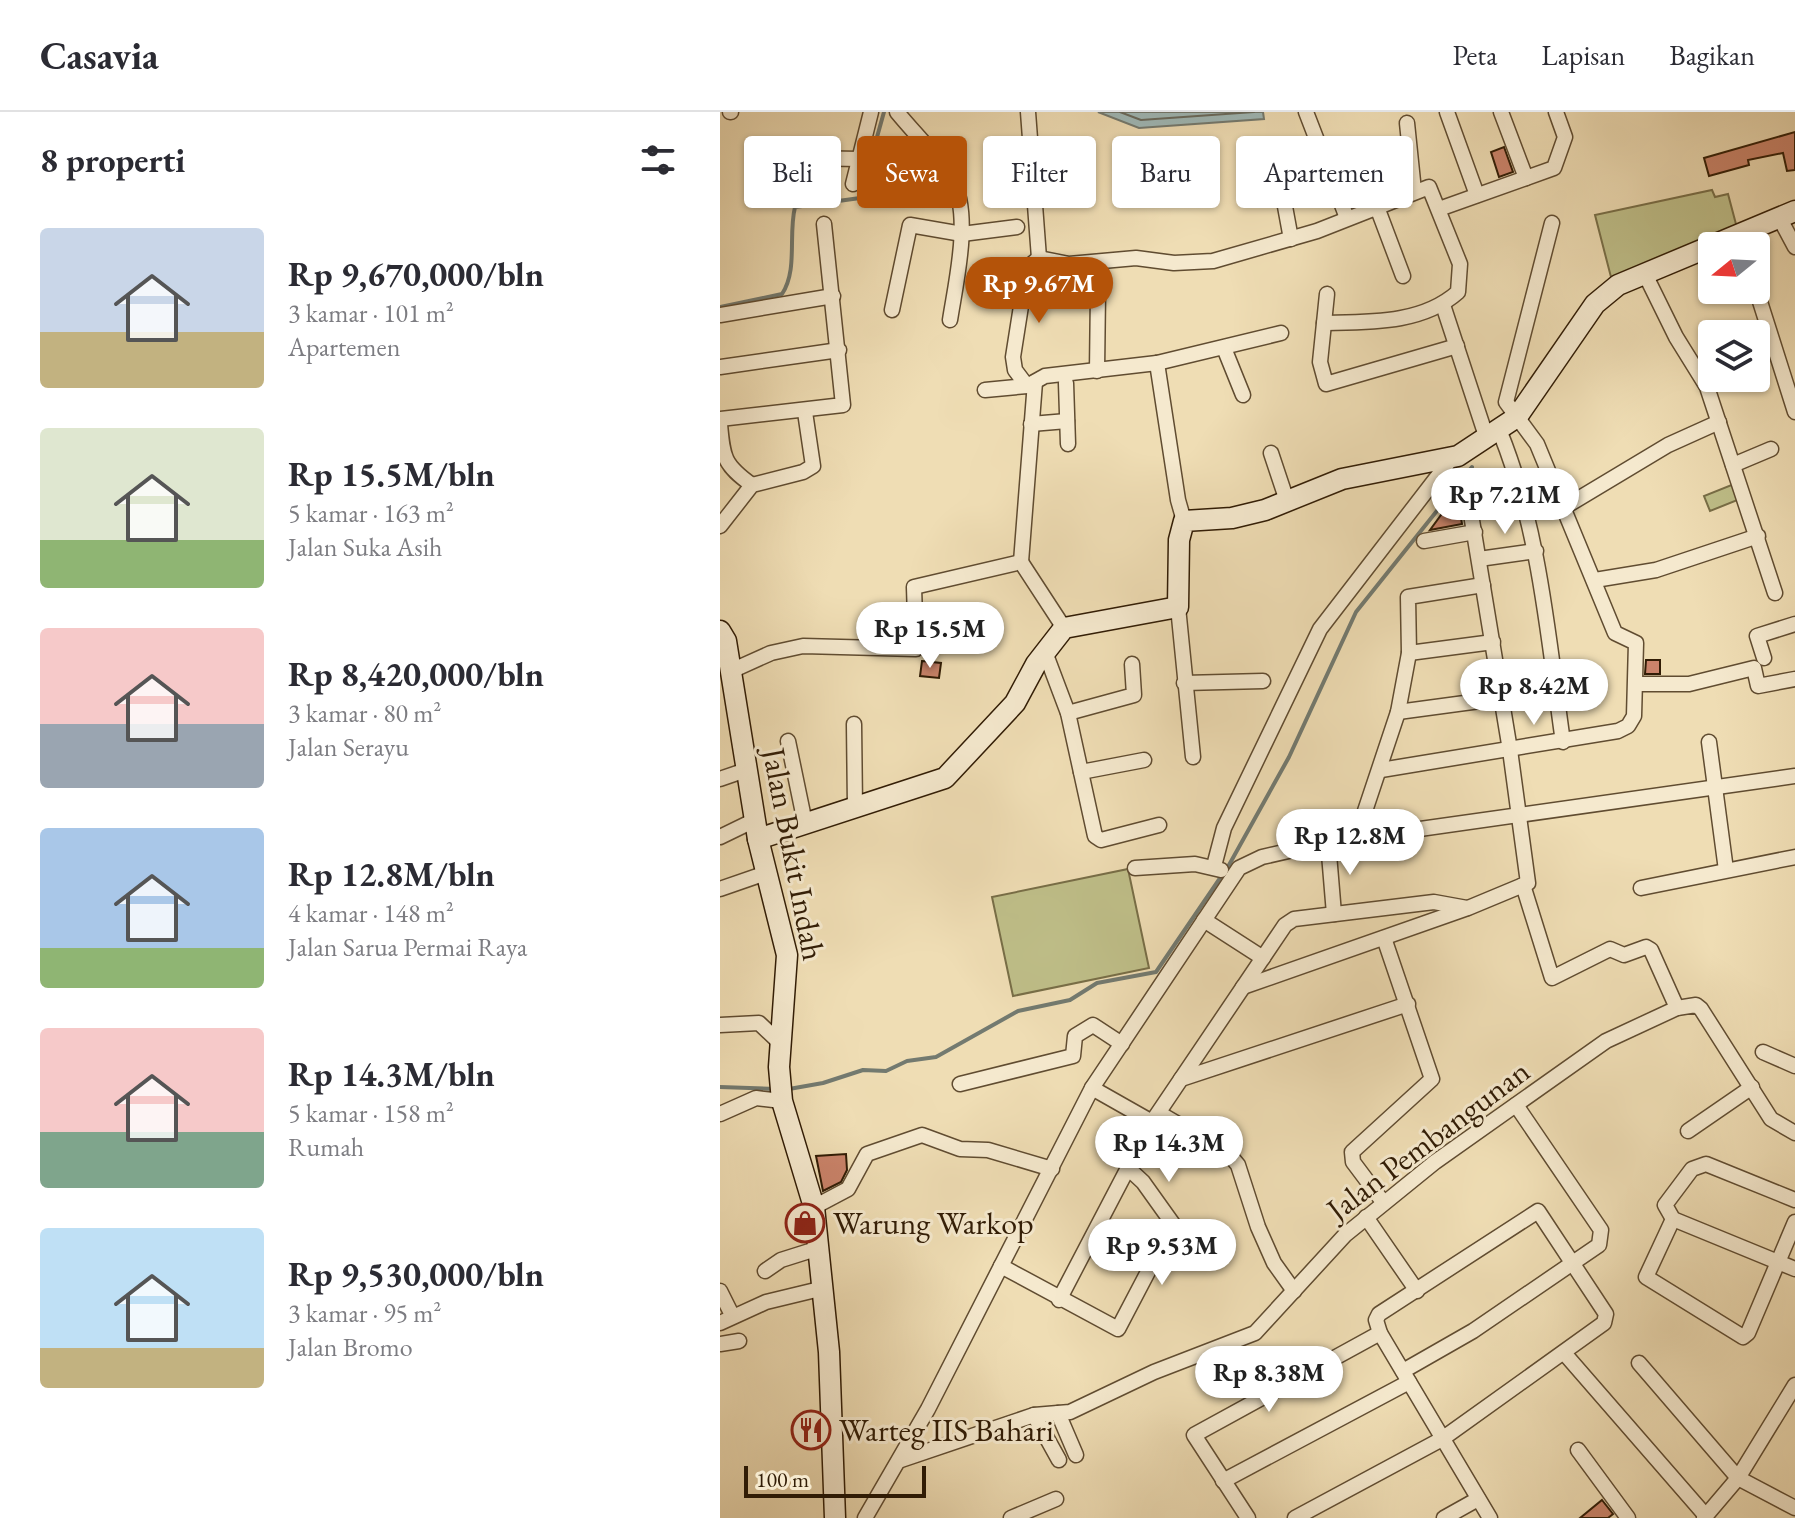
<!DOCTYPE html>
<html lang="id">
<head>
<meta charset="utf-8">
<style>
  :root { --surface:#fff; --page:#f2f2f3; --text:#2b2b33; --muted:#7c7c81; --line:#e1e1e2; --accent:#b45309 }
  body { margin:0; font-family:"EB Garamond",serif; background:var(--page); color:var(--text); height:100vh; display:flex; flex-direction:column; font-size:30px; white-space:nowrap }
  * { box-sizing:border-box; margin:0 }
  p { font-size:26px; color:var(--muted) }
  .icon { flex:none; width:44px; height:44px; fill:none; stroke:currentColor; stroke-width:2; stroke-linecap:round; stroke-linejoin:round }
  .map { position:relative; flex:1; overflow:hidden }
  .drawer { display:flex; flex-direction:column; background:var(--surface); width:720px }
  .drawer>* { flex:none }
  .guide { position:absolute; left:24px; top:24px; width:760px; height:72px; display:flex; gap:16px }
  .needle { width:52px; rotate:252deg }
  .fabs { position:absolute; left:978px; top:120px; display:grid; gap:16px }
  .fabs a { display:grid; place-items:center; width:72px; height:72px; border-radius:8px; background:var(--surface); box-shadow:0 2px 6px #0004; font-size:40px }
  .scale { position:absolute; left:24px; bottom:20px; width:182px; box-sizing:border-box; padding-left:8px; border:4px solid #311c05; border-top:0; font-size:22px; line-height:28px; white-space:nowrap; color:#311c05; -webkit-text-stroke:6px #f5e9ce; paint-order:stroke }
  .price { position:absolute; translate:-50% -68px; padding:0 18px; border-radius:28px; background:#fff; color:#222; font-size:26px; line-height:52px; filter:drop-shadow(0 2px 4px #0008) }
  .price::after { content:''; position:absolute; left:50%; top:48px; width:24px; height:18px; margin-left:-12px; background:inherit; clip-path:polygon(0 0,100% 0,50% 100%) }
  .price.active { background:var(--accent); color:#fff }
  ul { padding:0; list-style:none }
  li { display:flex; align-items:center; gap:24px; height:200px; padding:0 40px }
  li span { display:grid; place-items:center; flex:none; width:224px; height:160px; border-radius:8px; color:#555 }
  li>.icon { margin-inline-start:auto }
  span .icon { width:96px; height:96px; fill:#fffc; stroke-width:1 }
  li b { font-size:34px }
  h2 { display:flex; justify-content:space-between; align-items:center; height:96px; padding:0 40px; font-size:34px }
  .pill { padding:0 28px; border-radius:8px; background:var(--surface); box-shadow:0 2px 6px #0004; font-size:28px; line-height:72px }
  .pill.active { background:var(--accent); color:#fff }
  header { display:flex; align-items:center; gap:48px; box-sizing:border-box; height:112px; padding:0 40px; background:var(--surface); border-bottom:2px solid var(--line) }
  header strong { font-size:38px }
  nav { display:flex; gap:44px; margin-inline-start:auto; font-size:28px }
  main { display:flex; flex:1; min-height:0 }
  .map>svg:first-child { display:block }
  .green { fill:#bfbf89; stroke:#786e47; stroke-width:2 }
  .water { fill:#9fb9b8; stroke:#737a70; stroke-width:2 }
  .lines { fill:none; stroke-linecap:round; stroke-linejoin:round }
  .shore { stroke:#686a5e; stroke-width:2 }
  .stream { stroke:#737a70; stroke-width:4 }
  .building { fill:#ca836a; stroke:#311c05; stroke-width:2 }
  .street-casing { stroke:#604c31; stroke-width:17 }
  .secondary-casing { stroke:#311c05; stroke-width:23 }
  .street { stroke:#f5e9ce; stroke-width:14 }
  .secondary { stroke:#f5e9ce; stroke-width:20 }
  .labels { text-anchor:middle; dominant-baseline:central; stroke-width:6; stroke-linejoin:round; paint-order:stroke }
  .street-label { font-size:32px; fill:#311c05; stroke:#f5e9ce }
  .poi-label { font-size:32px; fill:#311c05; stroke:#f5e9ce; text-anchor:start }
</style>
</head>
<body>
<header>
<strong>Casavia</strong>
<nav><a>Peta</a><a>Lapisan</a><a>Bagikan</a></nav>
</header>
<main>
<section class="drawer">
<h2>8 properti<svg class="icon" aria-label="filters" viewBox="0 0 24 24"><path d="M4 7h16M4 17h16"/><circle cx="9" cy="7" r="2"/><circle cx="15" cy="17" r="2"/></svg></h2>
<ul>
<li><span style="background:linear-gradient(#c9d6e8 65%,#c2b280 0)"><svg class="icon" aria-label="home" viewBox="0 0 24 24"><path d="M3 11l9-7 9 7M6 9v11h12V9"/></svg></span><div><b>Rp 9,670,000/bln</b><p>3 kamar · 101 m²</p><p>Apartemen</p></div></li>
<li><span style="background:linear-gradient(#dfe7d0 70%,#8fb573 0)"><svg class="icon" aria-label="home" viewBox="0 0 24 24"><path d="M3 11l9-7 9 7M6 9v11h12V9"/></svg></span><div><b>Rp 15.5M/bln</b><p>5 kamar · 163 m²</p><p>Jalan Suka Asih</p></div></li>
<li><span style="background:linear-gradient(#f6c9c9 60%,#9aa5b1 0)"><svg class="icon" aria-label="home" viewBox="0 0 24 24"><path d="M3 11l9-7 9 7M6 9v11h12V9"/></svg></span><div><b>Rp 8,420,000/bln</b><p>3 kamar · 80 m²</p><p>Jalan Serayu</p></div></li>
<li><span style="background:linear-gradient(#a9c7e8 75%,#8fb573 0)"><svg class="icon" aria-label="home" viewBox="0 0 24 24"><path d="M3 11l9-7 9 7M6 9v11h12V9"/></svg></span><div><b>Rp 12.8M/bln</b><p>4 kamar · 148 m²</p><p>Jalan Sarua Permai Raya</p></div></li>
<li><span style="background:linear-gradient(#f6c9c9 65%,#7fa58c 0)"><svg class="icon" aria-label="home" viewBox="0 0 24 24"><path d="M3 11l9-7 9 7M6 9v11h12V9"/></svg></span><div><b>Rp 14.3M/bln</b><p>5 kamar · 158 m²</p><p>Rumah</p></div></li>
<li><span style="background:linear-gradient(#bfe0f5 75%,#c2b280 0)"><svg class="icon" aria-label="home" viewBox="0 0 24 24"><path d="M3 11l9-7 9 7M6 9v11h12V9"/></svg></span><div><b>Rp 9,530,000/bln</b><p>3 kamar · 95 m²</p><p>Jalan Bromo</p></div></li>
</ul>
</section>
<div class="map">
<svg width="1075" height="1406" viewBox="0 0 1075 1406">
  <rect width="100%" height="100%" fill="#efddb4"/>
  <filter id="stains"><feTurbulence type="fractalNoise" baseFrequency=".0025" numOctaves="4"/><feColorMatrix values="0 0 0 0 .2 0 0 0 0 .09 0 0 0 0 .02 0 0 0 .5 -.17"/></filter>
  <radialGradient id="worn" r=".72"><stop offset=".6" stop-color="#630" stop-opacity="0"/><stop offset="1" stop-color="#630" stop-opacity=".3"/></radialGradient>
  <!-- green -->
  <g class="green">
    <polygon points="992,78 995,85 1008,82 1017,116 892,169 875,103"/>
    <polygon points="1014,372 1020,387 990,399 984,384"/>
    <polygon points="773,373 777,388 754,394 751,379"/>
    <polygon points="408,757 429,856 293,884 272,785"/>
  </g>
  <!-- water -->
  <polygon class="water" points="378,0 543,0 544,7 419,16"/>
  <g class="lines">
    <!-- shore -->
    <polyline class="shore" points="400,0 421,8 534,0"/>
    <!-- stream -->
    <g class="stream">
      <path d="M0 195 62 182C78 158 68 123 75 95L140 86 164 0"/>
      <polyline points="0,975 56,977"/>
      <polyline points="69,977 103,971 143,958 166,959 187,949 216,945 298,899 350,888 377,871 436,860 509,753 569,645 636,500 752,355"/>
    </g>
  </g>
  <!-- building -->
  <g class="building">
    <polygon points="1075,20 1075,58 1067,59 1063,41 1028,48 1029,53 989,64 984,46"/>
    <polygon points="784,35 793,60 779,65 771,40"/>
    <polygon points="737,381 742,412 710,418"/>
    <polygon points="926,548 940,548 940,562 925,562"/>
    <polygon points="202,549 221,551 219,566 200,564"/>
    <polygon points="126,1042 127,1058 121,1070 103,1079 96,1044"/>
    <polygon points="882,1388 893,1402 888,1406 860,1406"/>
  </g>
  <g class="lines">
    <!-- street casing -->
    <g class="street-casing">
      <g id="street">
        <polyline points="10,0 11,0"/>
        <path d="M177 0C195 22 217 43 232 67 252 103 236 169 230 208"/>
        <polyline points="308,0 319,146"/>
        <polyline points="586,0 627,106"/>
        <polyline points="727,0 757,83"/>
        <polyline points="781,0 806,66"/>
        <polyline points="687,11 694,79"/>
        <polyline points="82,46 140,47"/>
        <polyline points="133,72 151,0"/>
        <polyline points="169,74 213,43"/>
        <polyline points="657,95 683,164"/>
        <polyline points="719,97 834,56 845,25 836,0"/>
        <polyline points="1059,105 1075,135"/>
        <polyline points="571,127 559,62 604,47"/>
        <polyline points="924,160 956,225 987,275 1055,481"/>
        <polyline points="1036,177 1075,300"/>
        <polyline points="607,182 600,250 606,272 737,234"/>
        <polyline points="723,193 767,327"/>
        <polyline points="172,198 190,113 242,122 297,115"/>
        <polyline points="0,203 113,184"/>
        <polyline points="504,236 523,283"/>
        <polyline points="437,251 458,388 464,409"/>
        <polyline points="0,255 119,238"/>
        <polyline points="377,259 378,180"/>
        <polyline points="346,271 348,332"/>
        <path d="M307 274 295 258 293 245 307 156 319 146 349 152 416 146 454 151 493 149 597 119 709 75 740 152 738 180C702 212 650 210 604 211"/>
        <polyline points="265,278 307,274 325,264 437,251 561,221"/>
        <polyline points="0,307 123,293 104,112"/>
        <path d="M0 312C3 346 4 353 32 373"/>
        <polyline points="311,312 347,309"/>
        <path d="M780 320C820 419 828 525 843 630"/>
        <polyline points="551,341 567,389"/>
        <polyline points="1013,353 1051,337"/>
        <polyline points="843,396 948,333 999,310"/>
        <polyline points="0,414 32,373 83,360 93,354 85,300"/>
        <polyline points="704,429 755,420"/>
        <polyline points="759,447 816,439"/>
        <polyline points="301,450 315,270"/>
        <polyline points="301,450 344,516"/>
        <polyline points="875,468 936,458 1038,424"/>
        <polyline points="458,495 473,645"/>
        <polyline points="325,540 348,601 375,724 381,728 439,713"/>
        <polyline points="689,541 773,530"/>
        <polyline points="1044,546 1037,524 1075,512"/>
        <polyline points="11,559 51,541 83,534 196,537 194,475 301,450"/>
        <polyline points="464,571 543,569"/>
        <polyline points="917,572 969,572 1034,556 1038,574 1075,567"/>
        <polyline points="678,600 782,586"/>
        <polyline points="348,601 414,583 412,552"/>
        <polyline points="134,612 135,695"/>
        <polyline points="68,629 85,711"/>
        <polyline points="989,630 1006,758"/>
        <polyline points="661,658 898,619 908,614 914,604 916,531 895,521 817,332 786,290 832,111"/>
        <polyline points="361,660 424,648"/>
        <polyline points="0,667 26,658"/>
        <polyline points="0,725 35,708"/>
        <polyline points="636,726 678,600 689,541 688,485 763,473"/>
        <polyline points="608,730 614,802"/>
        <polyline points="494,754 504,716 600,517 731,347"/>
        <polyline points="415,756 475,752 501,758"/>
        <polyline points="803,773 832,866 890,837 904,843 926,835 931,838 957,896"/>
        <polyline points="921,776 1075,745"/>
        <polyline points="0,777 46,761"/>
        <polyline points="484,808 543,846"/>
        <polyline points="523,875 748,796 808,771 790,638 746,372"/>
        <polyline points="0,913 39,911 59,930"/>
        <polyline points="1043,940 1075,954"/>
        <polyline points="461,967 688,892"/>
        <polyline points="240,972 353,944 355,924 373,913 402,932"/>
        <polyline points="372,976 432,1010"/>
        <polyline points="439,1001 508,1041 518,1053 538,1115 554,1151 574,1179"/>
        <polyline points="0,1002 36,986 62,989"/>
        <polyline points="968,1019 1032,975"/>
        <polyline points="1075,1088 986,1052 972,1057 945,1093 953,1107 1075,1157"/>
        <polyline points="663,1090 633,1050 632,1040 712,967 664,826"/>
        <polyline points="94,1095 128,1077 147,1042 202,1023 240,1037 268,1038 332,1057"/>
        <polyline points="646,1105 697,1179"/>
        <polyline points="953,1107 926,1165 1023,1225 1028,1221 1075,1110"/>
        <polyline points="281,1154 398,1217 453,1112 423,1070 409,1057"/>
        <polyline points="45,1159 61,1148 99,1136"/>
        <polyline points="0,1179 12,1203"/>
        <polyline points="339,1188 432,1010 565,813 574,807 714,790 747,796"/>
        <polyline points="0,1211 46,1190 104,1176"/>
        <polyline points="0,1232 19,1229"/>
        <polyline points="845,1242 986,1404"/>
        <polyline points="919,1251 1018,1366 1075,1396"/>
        <polyline points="683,1259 753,1219 879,1133 881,1118 796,993"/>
        <polyline points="338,1301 356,1343"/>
        <polyline points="314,1303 339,1348"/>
        <polyline points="858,1338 908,1406"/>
        <polyline points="181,1348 314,1303 350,1300 434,1260 535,1221 625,1123 715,1050 886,929 957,896 976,893 981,897 1051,1007 1075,1021"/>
        <polyline points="503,1369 689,1270"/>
        <polyline points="145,1406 208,1297 372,976 519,756 542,745 608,730 1075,664"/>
        <polyline points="291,1406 336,1387"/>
        <polyline points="528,1406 474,1323 660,1221"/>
        <polyline points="575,1406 722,1327 884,1211 886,1202 818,1099 659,1202 656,1208 660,1221 770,1406"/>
        <polyline points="724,1406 758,1387"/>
        <polyline points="984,1406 1018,1366 1075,1273"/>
      </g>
    </g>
    <!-- secondary casing -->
    <g class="secondary-casing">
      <g id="secondary">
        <polyline points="0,519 6,529 38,727 67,843 59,955 62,989 94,1095 109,1240 115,1406"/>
        <polyline points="38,727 225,666 295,591 316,552 344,516 458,495 459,428 464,409 512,406 545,398 622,367 738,344 797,305 875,192 898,173 1075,99"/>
      </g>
    </g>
    <!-- street -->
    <use href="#street" class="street"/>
    <!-- secondary -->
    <use href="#secondary" class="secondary"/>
  </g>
  <!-- icons -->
  <defs>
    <g id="shop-ring" transform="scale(2)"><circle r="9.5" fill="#f5e9ce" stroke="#8f2418" stroke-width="1.5"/><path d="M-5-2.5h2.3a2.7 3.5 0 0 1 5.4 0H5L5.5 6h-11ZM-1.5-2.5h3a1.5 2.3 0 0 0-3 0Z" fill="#8f2418"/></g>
    <g id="restaurant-ring" transform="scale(2)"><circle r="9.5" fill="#f5e9ce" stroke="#8f2418" stroke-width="1.5"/><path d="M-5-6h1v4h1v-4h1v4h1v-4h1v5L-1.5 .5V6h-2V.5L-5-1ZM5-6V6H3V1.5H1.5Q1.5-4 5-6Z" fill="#8f2418"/></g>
  </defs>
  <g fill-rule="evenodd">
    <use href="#shop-ring" x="85" y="1111"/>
    <use href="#restaurant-ring" x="91" y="1318"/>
  </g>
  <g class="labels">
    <!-- street labels -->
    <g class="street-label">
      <text transform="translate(74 742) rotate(79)">Jalan Bukit Indah</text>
      <text transform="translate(708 1028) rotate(-37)">Jalan Pembangunan</text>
    </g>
    <!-- poi labels -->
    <g class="poi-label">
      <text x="113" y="1111">Warung Warkop</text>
      <text x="119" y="1318">Warteg IIS Bahari</text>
    </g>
  </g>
  <rect width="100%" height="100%" filter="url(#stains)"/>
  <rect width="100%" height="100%" fill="url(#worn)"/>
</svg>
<div class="fabs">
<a><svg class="needle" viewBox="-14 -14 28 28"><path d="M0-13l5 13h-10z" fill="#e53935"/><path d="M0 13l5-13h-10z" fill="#7c7c81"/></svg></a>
<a><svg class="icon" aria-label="layers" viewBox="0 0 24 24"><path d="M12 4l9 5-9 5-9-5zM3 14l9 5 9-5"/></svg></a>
</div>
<div class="scale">100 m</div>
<b class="price active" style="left:319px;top:213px">Rp 9.67M</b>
<b class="price" style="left:785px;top:424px">Rp 7.21M</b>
<b class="price" style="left:210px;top:558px">Rp 15.5M</b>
<b class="price" style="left:814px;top:615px">Rp 8.42M</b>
<b class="price" style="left:630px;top:765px">Rp 12.8M</b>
<b class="price" style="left:449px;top:1072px">Rp 14.3M</b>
<b class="price" style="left:442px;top:1175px">Rp 9.53M</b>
<b class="price" style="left:549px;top:1302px">Rp 8.38M</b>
<div class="guide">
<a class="pill">Beli</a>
<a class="pill active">Sewa</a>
<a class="pill">Filter</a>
<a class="pill">Baru</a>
<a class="pill">Apartemen</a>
</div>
</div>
</main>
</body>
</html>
